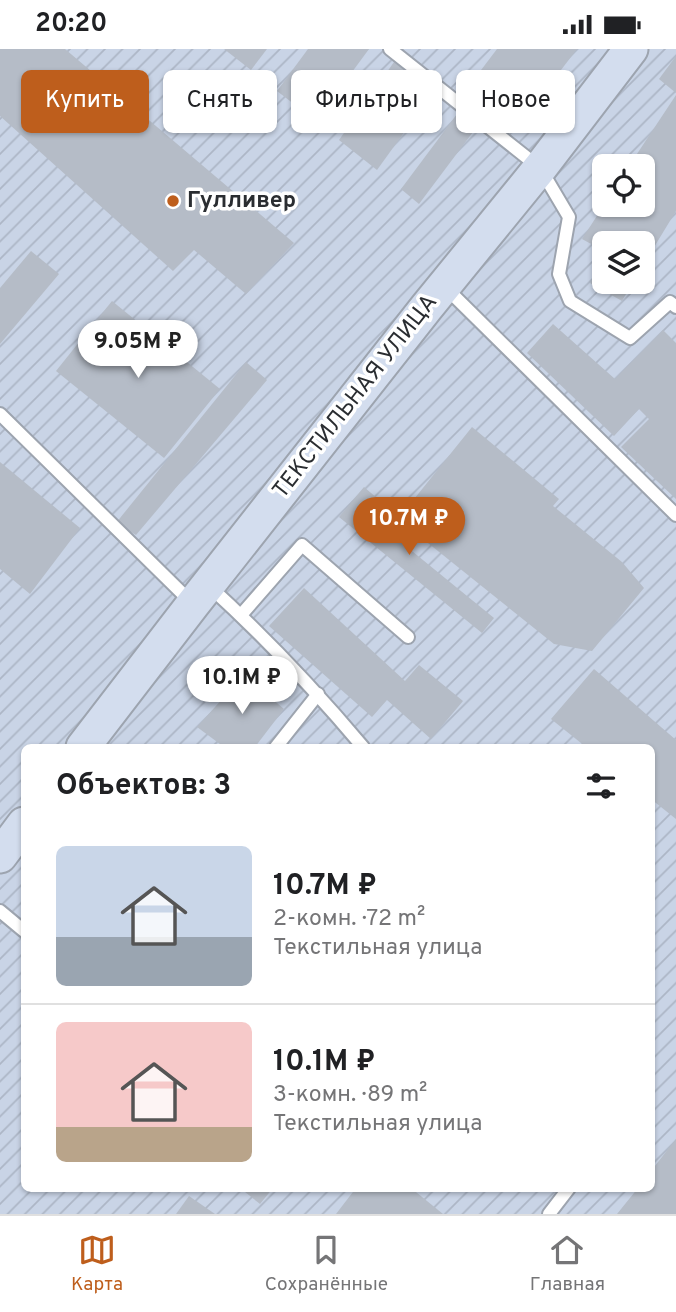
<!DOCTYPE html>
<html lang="ru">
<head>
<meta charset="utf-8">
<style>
  :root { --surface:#fff; --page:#f6f6f6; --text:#202124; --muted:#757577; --line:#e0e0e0; --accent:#be5e1c }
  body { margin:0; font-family:Overpass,sans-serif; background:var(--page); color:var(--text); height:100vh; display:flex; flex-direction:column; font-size:26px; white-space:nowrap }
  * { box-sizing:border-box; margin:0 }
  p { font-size:23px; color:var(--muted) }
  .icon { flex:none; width:38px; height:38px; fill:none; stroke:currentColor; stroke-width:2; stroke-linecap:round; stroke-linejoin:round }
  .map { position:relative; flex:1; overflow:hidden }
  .details { position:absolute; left:21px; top:695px; width:634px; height:448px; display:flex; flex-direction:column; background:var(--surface); border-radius:10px; box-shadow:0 2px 5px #0004 }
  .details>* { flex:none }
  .top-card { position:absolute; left:21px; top:21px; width:635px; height:63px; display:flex; gap:14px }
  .controls { position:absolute; left:592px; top:105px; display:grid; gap:14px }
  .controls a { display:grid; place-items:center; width:63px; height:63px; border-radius:10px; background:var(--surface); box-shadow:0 2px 5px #0004; font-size:35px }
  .price { position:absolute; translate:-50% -60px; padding:0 16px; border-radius:24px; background:#fff; color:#222; font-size:23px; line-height:46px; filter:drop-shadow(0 2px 4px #0008) }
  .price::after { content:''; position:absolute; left:50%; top:42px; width:21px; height:16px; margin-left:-10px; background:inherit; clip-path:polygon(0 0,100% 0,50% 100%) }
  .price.on { background:var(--accent); color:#fff }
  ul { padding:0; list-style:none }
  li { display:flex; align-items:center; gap:21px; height:175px; padding:0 35px }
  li+li { border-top:2px solid var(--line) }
  li span { display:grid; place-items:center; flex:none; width:196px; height:140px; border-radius:10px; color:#555 }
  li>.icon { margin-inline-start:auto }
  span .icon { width:84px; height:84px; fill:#fffc; stroke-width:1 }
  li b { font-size:30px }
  h2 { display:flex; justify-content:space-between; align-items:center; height:84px; padding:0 35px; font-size:30px }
  .pill { padding:0 24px; border-radius:10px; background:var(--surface); box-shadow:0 2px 5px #0004; font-size:24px; line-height:63px }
  .pill.on { background:var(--accent); color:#fff }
  .status { display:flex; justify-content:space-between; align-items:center; height:49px; padding:0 35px; background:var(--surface); direction:ltr }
  .status svg { height:19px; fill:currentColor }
  .menu { display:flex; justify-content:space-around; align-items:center; height:98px; border-top:2px solid var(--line); background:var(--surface); font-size:19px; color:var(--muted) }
  .menu a { display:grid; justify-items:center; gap:4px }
  .menu .on { color:var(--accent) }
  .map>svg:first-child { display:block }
  .industrial { fill:url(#industrial-furrows); fill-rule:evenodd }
  .building { fill:#b5bcc7 }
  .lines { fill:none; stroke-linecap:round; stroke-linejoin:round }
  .lane-casing { stroke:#9da4af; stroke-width:16 }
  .secondary-casing { stroke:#9da4af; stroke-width:37 }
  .lane { stroke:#fff; stroke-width:12 }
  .secondary { stroke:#d3ddee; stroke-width:33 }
  .poi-dot { fill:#be5e1c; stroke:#fff; stroke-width:2.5 }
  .labels { text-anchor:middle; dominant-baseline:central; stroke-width:7; stroke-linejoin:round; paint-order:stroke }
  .poi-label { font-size:23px; font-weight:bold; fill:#2a2d31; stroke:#fff; text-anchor:start }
  .street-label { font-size:23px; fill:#2a2d31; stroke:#fff }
</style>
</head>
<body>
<div class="status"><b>20:20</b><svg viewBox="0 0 49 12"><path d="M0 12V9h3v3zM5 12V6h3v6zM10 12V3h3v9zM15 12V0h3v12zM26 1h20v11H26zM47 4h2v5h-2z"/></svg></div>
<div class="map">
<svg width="676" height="1165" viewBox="0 0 676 1165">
  <defs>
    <pattern id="industrial-furrows" width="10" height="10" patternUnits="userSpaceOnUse" patternTransform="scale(1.75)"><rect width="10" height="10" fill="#c9d4e6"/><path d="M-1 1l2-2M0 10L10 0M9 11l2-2" fill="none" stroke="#adb6c6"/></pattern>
  </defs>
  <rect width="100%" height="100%" fill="#d9e0ec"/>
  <!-- industrial -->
  <path class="industrial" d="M0 0H676V1165H0ZM604 117H642V156H604ZM604 194H642V233H604ZM24 698H651V1139H24Z"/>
  <!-- building -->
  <g class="building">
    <polygon points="0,0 65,0 294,194 246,245 194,201 173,222 0,67"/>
    <polygon points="224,0 267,0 251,21"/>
    <polygon points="308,0 369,0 316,72 277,42"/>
    <polygon points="497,0 577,0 523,71 472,33"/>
    <polygon points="676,7 676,44 659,30"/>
    <polygon points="394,13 434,42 377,121 339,91"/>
    <polygon points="676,46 676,162 642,218 642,194 604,194 604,202 582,190 604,156 642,156 642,117 629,117"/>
    <polygon points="460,61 479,75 419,155 401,140"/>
    <polygon points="31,202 59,225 0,295 0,239"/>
    <polygon points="604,212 604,233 633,233 622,252 590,234"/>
    <polygon points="112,252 220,340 164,409 56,322"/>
    <polygon points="553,275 615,330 663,281 676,294 676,450 621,398 649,370 639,360 614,387 527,304"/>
    <polygon points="246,313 267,331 136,486 116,474"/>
    <polygon points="472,378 559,450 553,457 622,513 644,539 592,602 554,595 398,470"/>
    <polygon points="0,413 80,479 30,545 0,520"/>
    <polygon points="364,438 391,461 380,476 494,569 482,584 339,468"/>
    <polygon points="304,539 405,632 419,616 463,652 431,690 387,651 372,668 269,577"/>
    <polygon points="594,620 676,691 676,770 651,750 651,698 586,698 551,670"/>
    <polygon points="244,626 284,660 255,698 224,698 197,678"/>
    <polygon points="676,1090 676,1165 617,1165 638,1139 651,1139 651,1122"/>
    <polygon points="240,1139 273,1139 260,1155"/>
    <polygon points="356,1139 411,1139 443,1165 336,1165"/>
    <polygon points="189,1147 215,1165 176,1165"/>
  </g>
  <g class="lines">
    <!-- lane casing -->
    <g class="lane-casing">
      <g id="lane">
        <polyline points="390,0 540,119 569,168 559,225 570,252 630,289 670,253 676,258"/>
        <polyline points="444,237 676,466"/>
        <polyline points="0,365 192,554"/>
        <path d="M208 536C264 587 315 641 363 698"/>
        <polyline points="241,566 302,496 408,588"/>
        <polyline points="276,698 318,645"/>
        <polyline points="0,862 24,882"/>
        <polyline points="549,1165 569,1139"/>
      </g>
    </g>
    <!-- secondary casing -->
    <g class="secondary-casing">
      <g id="secondary">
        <polyline points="83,698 193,555 426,259 540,119 631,0"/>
        <polyline points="0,807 24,775"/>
      </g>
    </g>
    <!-- lane -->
    <use href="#lane" class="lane"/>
    <!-- secondary -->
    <use href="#secondary" class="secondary"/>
  </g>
  <!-- markers -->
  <circle class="poi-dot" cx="173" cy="152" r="7"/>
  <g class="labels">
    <!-- poi labels -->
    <g class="poi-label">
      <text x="187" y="152">Гулливер</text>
    </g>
    <!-- street labels -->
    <g class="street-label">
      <text transform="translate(356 348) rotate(-52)">ТЕКСТИЛЬНАЯ УЛИЦА</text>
    </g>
  </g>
</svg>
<div class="controls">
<a><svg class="icon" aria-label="locate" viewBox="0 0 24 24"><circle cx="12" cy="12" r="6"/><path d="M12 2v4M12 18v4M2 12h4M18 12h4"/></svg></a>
<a><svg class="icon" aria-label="layers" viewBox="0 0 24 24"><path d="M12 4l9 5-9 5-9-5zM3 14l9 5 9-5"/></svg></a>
</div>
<b class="price" style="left:138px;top:331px">9.05M ₽</b>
<b class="price on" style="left:409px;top:508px">10.7M ₽</b>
<b class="price" style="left:242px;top:667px">10.1M ₽</b>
<div class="top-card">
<a class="pill on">Купить</a>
<a class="pill">Снять</a>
<a class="pill">Фильтры</a>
<a class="pill">Новое</a>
</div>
<section class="details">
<h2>Объектов: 3<svg class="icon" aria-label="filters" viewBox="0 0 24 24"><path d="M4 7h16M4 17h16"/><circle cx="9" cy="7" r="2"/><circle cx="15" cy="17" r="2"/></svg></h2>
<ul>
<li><span style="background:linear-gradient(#c9d6e8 65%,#9aa5b1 0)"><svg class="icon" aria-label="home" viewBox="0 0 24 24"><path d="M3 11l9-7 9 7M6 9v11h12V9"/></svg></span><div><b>10.7M ₽</b><p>2-комн. · 72 m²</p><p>Текстильная улица</p></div></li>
<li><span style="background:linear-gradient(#f6c9c9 75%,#b9a48a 0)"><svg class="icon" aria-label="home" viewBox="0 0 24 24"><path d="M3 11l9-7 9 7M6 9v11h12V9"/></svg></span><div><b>10.1M ₽</b><p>3-комн. · 89 m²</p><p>Текстильная улица</p></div></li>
</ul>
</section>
</div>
<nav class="menu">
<a class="on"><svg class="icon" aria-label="map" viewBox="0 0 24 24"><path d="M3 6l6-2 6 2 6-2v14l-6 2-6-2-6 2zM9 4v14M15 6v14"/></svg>Карта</a>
<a><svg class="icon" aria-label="saved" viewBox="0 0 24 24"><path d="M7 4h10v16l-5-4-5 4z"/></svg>Сохранённые</a>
<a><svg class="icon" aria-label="home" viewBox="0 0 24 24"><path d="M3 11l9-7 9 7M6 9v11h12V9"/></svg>Главная</a>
</nav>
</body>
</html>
